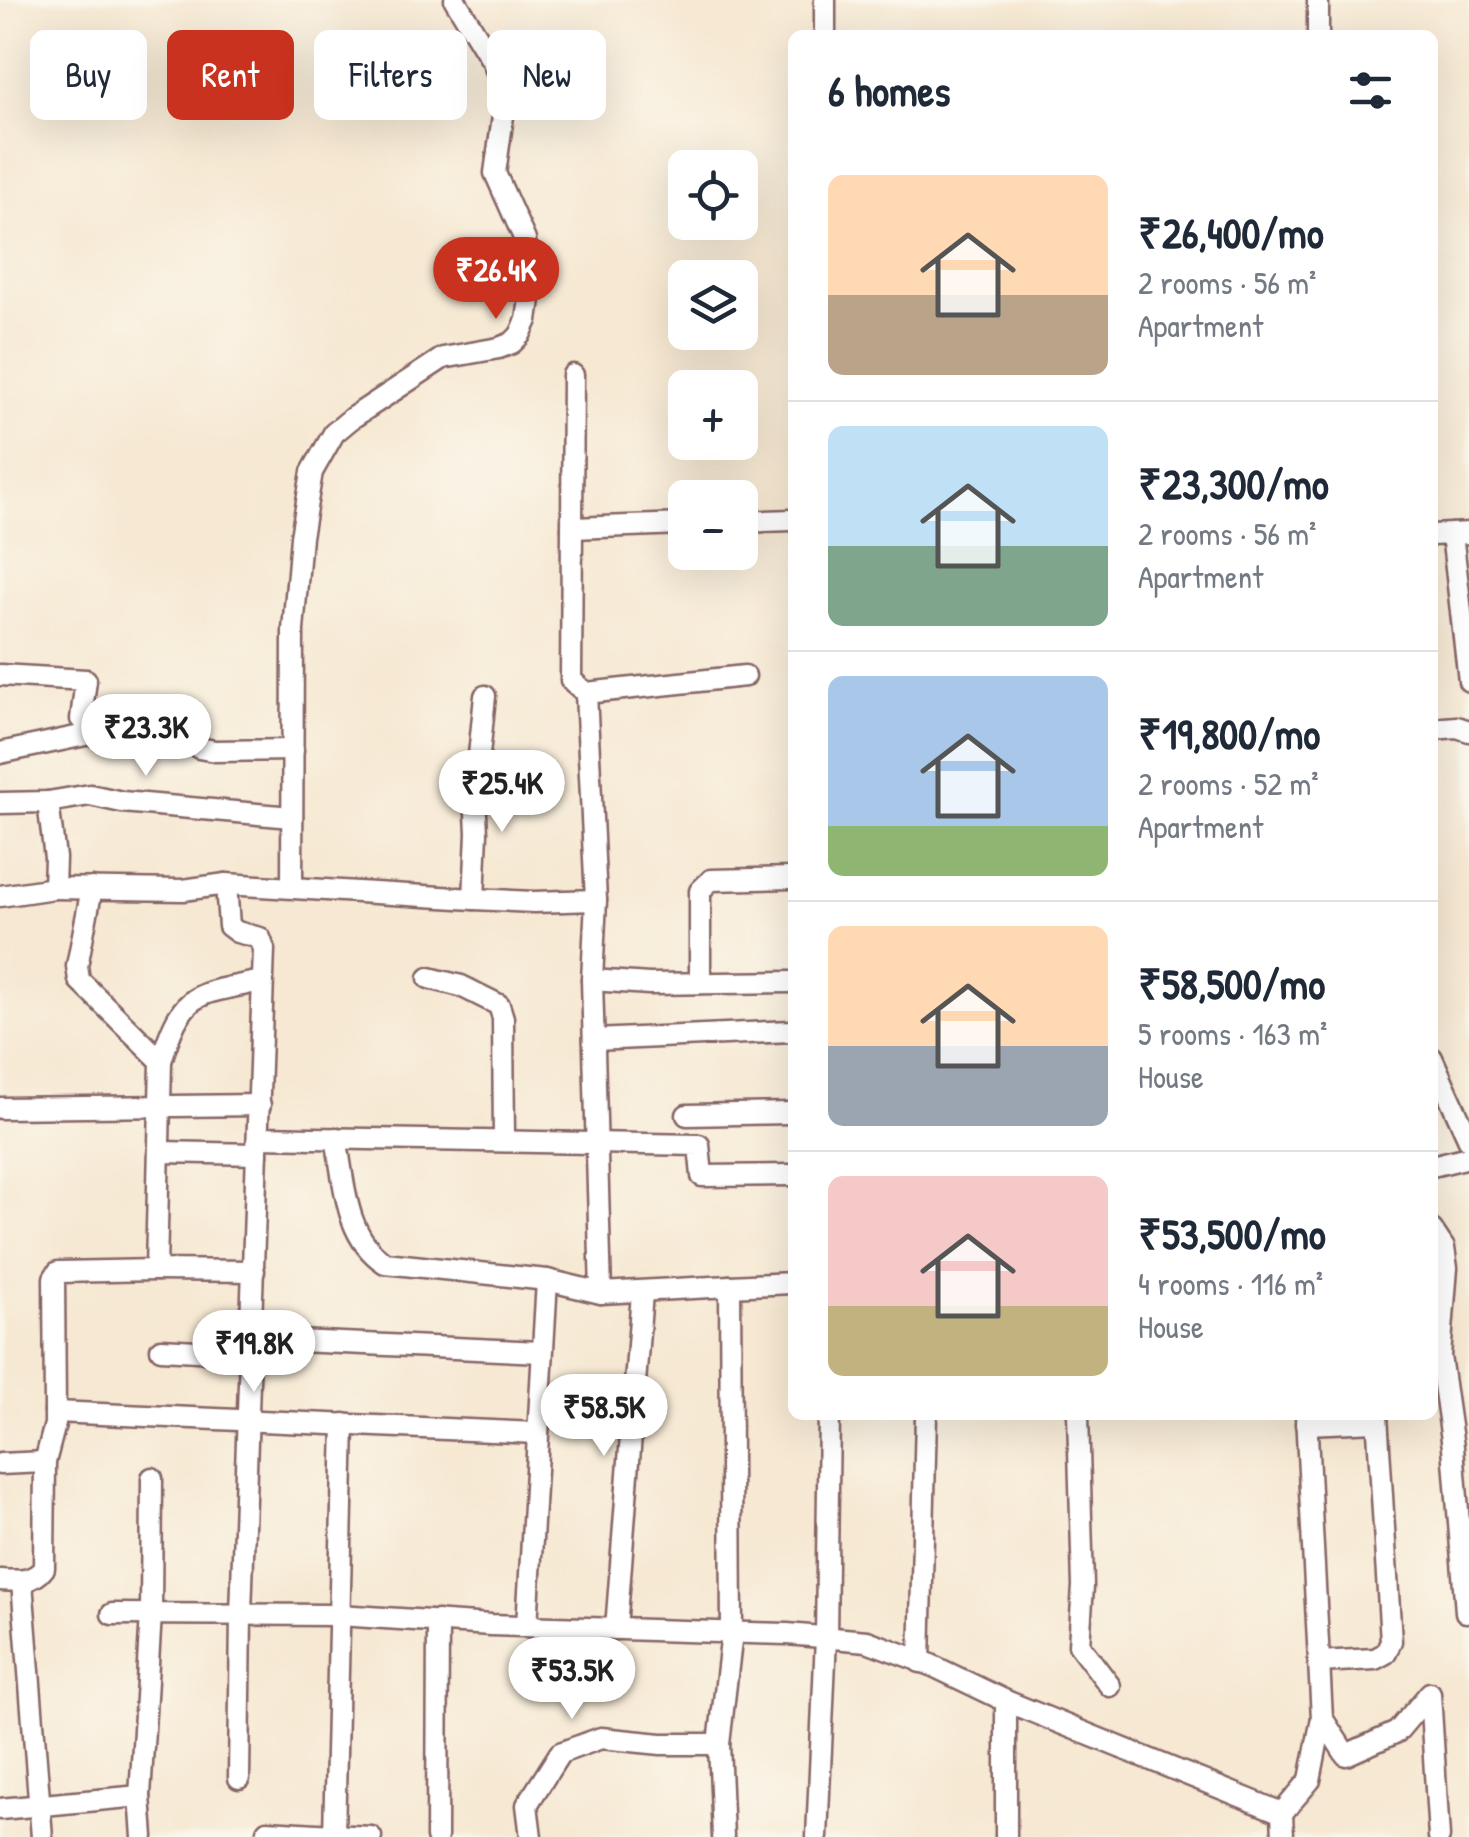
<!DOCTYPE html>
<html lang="en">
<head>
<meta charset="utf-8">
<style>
  :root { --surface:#fff; --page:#f6f6f7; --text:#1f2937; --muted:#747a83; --line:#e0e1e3; --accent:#c8321e }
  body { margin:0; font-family:"Patrick Hand",sans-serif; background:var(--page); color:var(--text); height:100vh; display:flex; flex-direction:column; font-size:38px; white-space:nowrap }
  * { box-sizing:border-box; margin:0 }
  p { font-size:32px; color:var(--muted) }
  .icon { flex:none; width:55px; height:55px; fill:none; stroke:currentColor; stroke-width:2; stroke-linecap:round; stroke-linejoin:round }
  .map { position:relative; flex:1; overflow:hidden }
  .panel { position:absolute; left:788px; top:30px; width:650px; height:1390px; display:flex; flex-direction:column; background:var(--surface); border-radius:15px; box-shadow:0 10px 40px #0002 }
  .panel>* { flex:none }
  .hud { position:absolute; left:30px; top:30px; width:608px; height:90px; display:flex; gap:20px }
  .buttons { position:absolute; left:668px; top:150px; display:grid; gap:20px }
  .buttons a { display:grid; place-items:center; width:90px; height:90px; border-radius:15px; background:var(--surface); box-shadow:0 10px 40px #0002; font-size:50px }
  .price { position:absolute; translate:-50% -85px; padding:0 22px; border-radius:35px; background:#fff; color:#222; font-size:32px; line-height:65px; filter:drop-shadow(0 2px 5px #0008) }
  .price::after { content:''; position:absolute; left:50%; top:60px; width:30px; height:22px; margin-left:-15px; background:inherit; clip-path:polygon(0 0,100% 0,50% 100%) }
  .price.current { background:var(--accent); color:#fff }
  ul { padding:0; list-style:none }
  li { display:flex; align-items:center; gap:30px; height:250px; padding:0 40px }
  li+li { border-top:2px solid var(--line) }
  li span { display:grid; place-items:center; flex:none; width:280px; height:200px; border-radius:15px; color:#555 }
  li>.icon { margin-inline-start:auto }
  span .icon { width:120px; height:120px; fill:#fffc; stroke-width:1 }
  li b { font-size:42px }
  h2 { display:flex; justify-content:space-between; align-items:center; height:120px; padding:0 40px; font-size:42px }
  .pill { padding:0 35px; border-radius:15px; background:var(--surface); box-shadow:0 10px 40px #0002; font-size:35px; line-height:90px }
  .pill.current { background:var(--accent); color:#fff }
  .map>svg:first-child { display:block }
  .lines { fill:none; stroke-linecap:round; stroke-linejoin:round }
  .street-casing { stroke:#866565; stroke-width:25 }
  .street { stroke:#fff; stroke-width:20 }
</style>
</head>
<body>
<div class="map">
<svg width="1469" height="1837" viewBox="0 0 1469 1837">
  <rect width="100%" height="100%" fill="#fbf7ec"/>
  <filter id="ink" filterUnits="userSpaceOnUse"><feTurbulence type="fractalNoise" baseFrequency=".01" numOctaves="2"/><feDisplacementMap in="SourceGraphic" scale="20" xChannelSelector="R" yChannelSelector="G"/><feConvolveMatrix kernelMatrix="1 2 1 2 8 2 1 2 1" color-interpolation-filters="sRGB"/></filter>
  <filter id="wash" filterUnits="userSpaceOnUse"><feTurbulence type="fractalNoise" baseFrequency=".0048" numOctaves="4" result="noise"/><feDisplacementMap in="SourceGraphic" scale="40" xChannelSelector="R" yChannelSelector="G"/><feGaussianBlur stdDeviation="2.25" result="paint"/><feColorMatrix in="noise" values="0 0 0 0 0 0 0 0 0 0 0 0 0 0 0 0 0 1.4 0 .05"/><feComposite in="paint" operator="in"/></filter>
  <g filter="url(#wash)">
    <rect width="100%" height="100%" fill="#f6e8d2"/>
  </g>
  <g filter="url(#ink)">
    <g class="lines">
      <!-- street casing -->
      <g class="street-casing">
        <g id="street">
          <polyline points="825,0 825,35"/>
          <polyline points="1318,0 1318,35"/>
          <polyline points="573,375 571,680 586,693 745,676"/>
          <polyline points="740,522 792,520"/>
          <polyline points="572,528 685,524"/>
          <polyline points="1452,534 1469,681"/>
          <polyline points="1432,535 1469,533"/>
          <polyline points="0,675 86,680 81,719"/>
          <polyline points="586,693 596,900 592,980 601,1293"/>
          <polyline points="485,696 475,795 477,833 474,899 534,902 596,900"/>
          <polyline points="1432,729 1457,727 1469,731"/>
          <polyline points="0,753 147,722 171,729 199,748 215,751 293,750"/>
          <polyline points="48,802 55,858 54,888 183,890 226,884 474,899"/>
          <polyline points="0,803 48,802 90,795 122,802 292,817"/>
          <polyline points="226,884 229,926 237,932 260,938 264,949 241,1614 239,1778"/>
          <polyline points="292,886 293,630 301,537 312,472 334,433 352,418 443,358 499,348 512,343 520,335 527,320 530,299 525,240 495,173 505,102 501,82 493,62 455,0"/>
          <polyline points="92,888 77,966 79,980 161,1061 156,1270 254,1271"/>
          <polyline points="0,896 54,888"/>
          <polyline points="429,978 461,986 499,1005 503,1018 504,1140"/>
          <polyline points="592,980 649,984 792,982"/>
          <polyline points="700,983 700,891 711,880 792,878"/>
          <polyline points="594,1040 792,1031"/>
          <polyline points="1432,1058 1469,1140"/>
          <path d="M161 1061C183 990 194 995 262 981"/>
          <polyline points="0,1108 260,1105"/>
          <polyline points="687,1115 792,1113"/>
          <polyline points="258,1137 699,1145 702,1176 792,1175"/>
          <path d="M336 1138C345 1183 344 1236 385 1263L547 1280 601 1293 730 1286 732 1632 719 1744 723 1837"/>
          <polyline points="160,1152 257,1154"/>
          <polyline points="1432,1166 1469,1157"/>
          <polyline points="1432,1230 1444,1248 1447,1268 1440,1356 1453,1447 1466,1612"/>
          <polyline points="730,1286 792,1283"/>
          <polyline points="253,1339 541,1352"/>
          <polyline points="161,1349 251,1354"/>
          <polyline points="55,1412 54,1278 58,1272 156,1270"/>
          <polyline points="1078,1415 1083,1586 1079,1645 1110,1686"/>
          <polyline points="1306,1424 1377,1421"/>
          <polyline points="0,1464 45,1462"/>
          <path d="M0 1580C17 1581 33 1583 44 1568L45 1462 55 1424V1412L537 1433"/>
          <polyline points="22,1582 42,1837"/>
          <polyline points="112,1614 339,1615 491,1625 787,1634 867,1641 929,1664 1006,1701 1282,1813 1283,1837"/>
          <polyline points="527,1626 547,1280"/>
          <polyline points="616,1629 642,1293"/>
          <polyline points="920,1662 926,1415"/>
          <polyline points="1319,1662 1375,1659 1386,1653 1391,1641 1377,1415"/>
          <polyline points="1006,1701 1006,1837"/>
          <polyline points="1322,1718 1346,1755 1397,1732 1430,1693 1439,1837"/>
          <polyline points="140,1796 151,1614 152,1478"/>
          <polyline points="0,1809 140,1796 143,1837"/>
          <polyline points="1282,1813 1310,1780 1322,1718 1306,1415"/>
          <polyline points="334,1835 371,1837"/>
          <polyline points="267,1837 267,1831 334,1835 344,1424"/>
          <polyline points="437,1837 438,1621"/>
          <polyline points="531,1837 527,1805 560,1753 601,1738 661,1744 719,1744"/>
          <polyline points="817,1837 826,1638 829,1415"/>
        </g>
      </g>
      <!-- street -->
      <use href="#street" class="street"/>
    </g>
  </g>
</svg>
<div class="buttons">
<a><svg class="icon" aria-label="locate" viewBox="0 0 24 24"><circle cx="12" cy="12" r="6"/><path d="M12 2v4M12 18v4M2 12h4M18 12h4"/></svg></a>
<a><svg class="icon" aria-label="layers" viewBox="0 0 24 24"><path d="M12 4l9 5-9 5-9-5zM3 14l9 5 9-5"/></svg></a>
<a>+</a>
<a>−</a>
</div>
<b class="price current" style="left:496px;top:322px">₹26.4K</b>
<b class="price" style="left:146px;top:779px">₹23.3K</b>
<b class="price" style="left:502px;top:835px">₹25.4K</b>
<b class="price" style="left:254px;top:1395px">₹19.8K</b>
<b class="price" style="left:604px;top:1459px">₹58.5K</b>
<b class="price" style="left:572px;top:1722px">₹53.5K</b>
<div class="hud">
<a class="pill">Buy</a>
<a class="pill current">Rent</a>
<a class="pill">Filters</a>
<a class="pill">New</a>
</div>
<section class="panel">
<h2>6 homes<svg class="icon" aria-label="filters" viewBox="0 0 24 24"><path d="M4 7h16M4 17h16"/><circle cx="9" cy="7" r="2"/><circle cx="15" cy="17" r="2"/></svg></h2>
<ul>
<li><span style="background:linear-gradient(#ffd9b3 60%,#b9a48a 0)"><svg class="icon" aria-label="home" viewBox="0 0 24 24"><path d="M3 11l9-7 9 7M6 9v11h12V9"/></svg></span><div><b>₹26,400/mo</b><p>2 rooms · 56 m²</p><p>Apartment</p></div></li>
<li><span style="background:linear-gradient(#bfe0f5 60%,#7fa58c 0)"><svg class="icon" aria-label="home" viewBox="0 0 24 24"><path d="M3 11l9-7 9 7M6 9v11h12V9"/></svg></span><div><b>₹23,300/mo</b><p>2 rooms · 56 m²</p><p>Apartment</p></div></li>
<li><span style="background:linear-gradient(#a9c7e8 75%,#8fb573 0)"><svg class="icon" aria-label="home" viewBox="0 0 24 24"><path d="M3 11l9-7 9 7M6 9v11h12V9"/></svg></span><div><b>₹19,800/mo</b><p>2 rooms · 52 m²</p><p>Apartment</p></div></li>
<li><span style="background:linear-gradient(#ffd9b3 60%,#9aa5b1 0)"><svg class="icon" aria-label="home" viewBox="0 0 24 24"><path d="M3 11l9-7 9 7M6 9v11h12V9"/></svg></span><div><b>₹58,500/mo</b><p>5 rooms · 163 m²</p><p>House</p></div></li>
<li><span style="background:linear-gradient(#f6c9c9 65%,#c2b280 0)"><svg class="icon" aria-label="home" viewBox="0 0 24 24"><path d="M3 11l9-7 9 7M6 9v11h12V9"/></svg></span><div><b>₹53,500/mo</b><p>4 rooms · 116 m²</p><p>House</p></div></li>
</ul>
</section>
</div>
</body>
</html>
